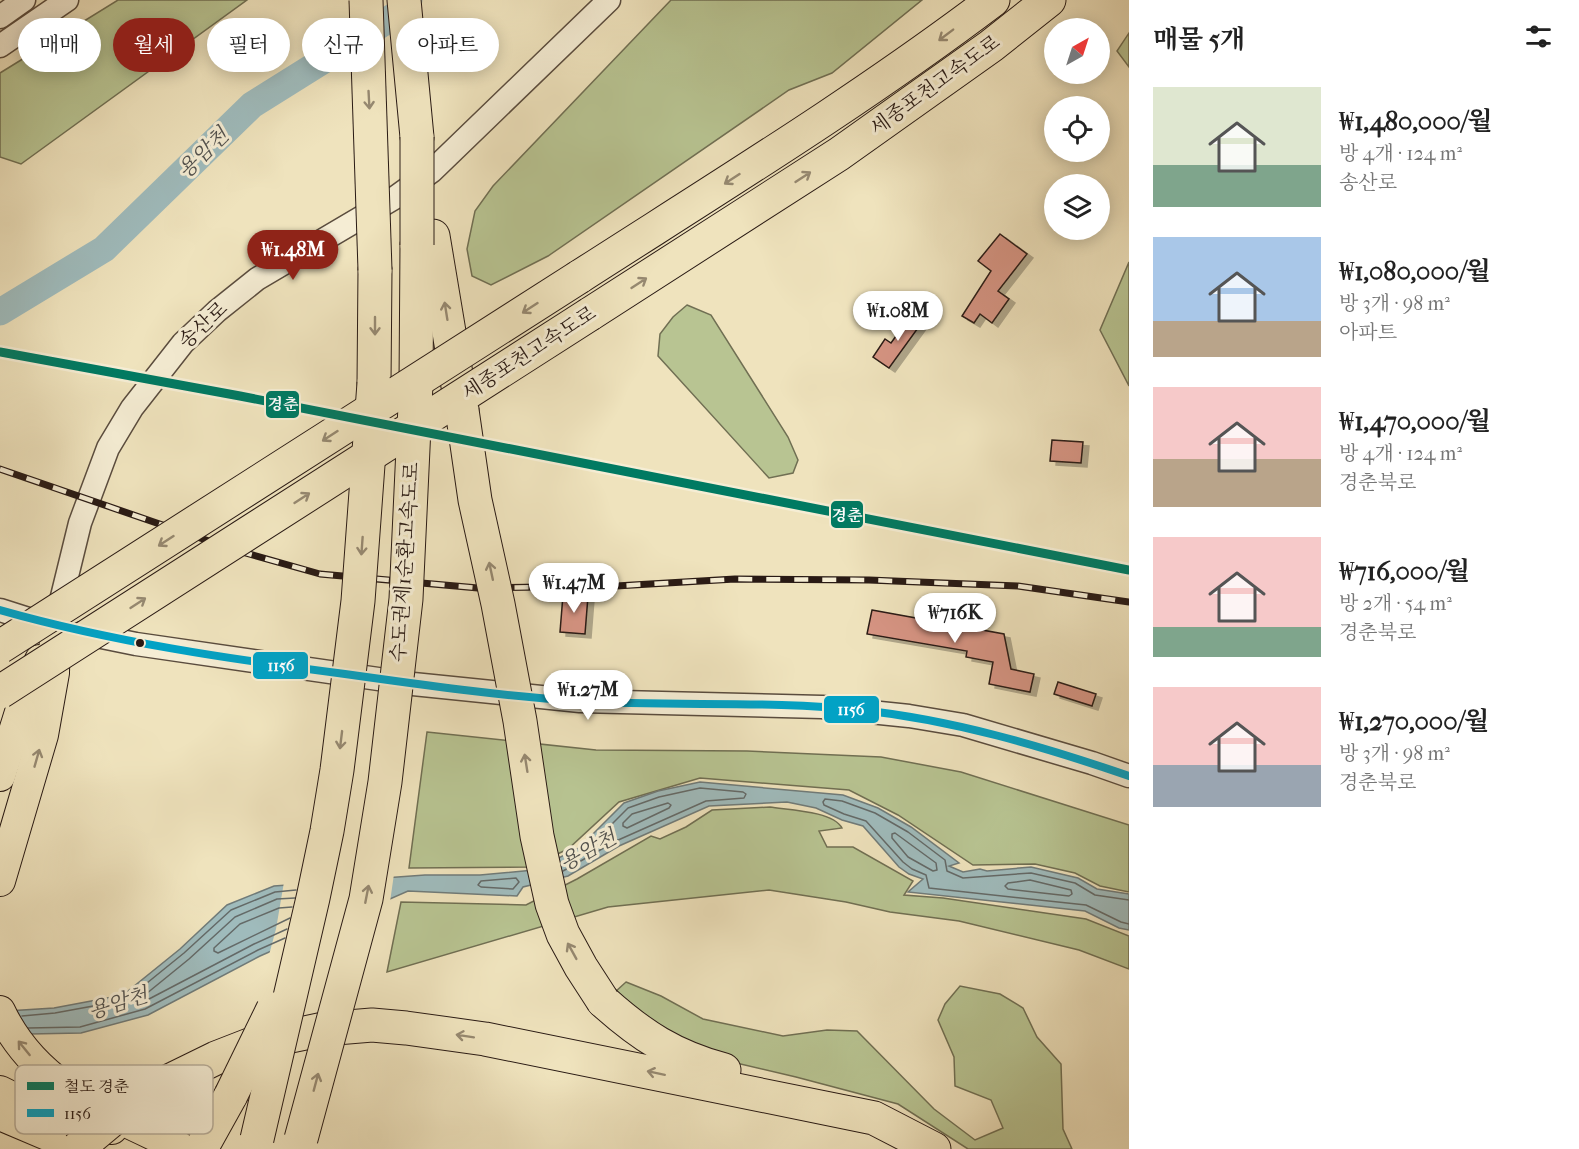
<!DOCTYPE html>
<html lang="ko">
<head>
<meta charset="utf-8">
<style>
  :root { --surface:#fff; --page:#f6f6f6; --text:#222; --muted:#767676; --accent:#8f2418 }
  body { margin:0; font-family:"IM FELL French Canon","Noto Serif KR",serif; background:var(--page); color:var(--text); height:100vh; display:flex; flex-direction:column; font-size:22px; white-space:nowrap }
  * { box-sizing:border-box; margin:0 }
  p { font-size:20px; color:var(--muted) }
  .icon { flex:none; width:33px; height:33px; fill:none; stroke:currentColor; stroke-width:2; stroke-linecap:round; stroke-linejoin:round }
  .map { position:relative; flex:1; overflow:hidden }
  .side { display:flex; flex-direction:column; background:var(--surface); width:450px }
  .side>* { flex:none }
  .hud { position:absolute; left:18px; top:18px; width:570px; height:54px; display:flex; gap:12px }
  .needle { width:39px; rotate:39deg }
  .tools { position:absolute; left:1044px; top:18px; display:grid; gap:12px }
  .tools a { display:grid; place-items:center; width:66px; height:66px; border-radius:50%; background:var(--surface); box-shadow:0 3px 15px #0003; font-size:30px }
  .price { position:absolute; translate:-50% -51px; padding:0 14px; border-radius:21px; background:#fff; color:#222; font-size:20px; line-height:39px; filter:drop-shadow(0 2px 3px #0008) }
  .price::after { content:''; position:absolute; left:50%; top:36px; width:18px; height:14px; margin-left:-9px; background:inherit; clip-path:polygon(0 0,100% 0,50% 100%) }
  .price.on { background:var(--accent); color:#fff }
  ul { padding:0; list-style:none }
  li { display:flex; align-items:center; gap:18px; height:150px; padding:0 24px }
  li span { display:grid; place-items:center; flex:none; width:168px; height:120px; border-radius:0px; color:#555 }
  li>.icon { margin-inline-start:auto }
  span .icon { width:72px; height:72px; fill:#fffc; stroke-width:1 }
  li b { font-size:26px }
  h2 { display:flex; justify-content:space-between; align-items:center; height:72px; padding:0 24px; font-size:26px }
  .tag { padding:0 21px; border-radius:27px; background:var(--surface); box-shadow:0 3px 15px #0003; font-size:21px; line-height:54px }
  .tag.on { background:var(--accent); color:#fff }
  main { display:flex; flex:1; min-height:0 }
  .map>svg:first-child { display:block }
  .green { fill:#b8c492; stroke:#706f53; stroke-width:1.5 }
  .water { fill:#9fbbbc; stroke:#707b79; stroke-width:1.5 }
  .pier { fill:#efe3bd }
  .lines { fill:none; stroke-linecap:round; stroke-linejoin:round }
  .shore { stroke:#646a68; stroke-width:1.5 }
  .river { stroke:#9fbbbc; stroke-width:27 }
  .building { fill:#d69483; stroke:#291a14; stroke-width:1.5; filter:url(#shadow) }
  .tertiary-casing { stroke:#5a4c3e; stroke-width:25 }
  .trunk-casing { stroke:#291a14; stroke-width:32 }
  .motorway-casing { stroke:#291a14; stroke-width:35 }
  .tertiary { stroke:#f5edd4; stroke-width:22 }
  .trunk { stroke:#efe3bd; stroke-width:30 }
  .motorway { stroke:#efe3bd; stroke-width:33 }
  .rail-casing { stroke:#291a14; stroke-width:7 }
  .rail { stroke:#f5edd4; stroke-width:4.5; stroke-dasharray:14; stroke-linecap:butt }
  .motorway-bridge-casing { stroke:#291a14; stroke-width:35; stroke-linecap:butt }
  .motorway-bridge { stroke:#efe3bd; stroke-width:33 }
  .bus-1-casing { stroke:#f5edd4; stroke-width:12 }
  .bus-1 { stroke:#02a2c5; stroke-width:8 }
  .rail-1-casing { stroke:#f5edd4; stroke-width:14 }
  .rail-1 { stroke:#007a62; stroke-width:9 }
  .oneway { stroke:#968971 }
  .bus-dot { fill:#291a14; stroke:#f5edd4; stroke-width:2 }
  .labels { text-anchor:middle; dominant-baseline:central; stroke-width:6; stroke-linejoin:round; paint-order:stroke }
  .street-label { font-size:20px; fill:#291a14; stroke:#f5edd4 }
  .water-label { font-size:21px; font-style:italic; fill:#52524f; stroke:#f5edd4 }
  .key { fill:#f5edd4; stroke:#b8ae9a; stroke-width:1.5 }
  .key-label { font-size:16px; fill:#291a14 }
  .line-badge { stroke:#f5edd4; stroke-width:2 }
  .badge-label { font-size:16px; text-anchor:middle; font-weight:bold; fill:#fff }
</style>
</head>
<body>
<main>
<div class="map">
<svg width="1129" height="1149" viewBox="0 0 1129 1149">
  <defs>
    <filter id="shadow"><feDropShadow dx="6" dy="4" stdDeviation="0" flood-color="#0004"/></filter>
  </defs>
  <rect width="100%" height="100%" fill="#efe3bd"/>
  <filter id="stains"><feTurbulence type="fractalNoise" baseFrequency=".00333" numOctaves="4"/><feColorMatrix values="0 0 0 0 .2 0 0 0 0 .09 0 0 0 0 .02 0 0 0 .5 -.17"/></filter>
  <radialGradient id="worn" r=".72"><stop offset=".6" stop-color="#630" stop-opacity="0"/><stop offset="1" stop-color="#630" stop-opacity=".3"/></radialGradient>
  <!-- green -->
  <g class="green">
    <polygon points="118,0 247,0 21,164 0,157 0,73"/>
    <polygon points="671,0 922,0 832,73 789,90 548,256 491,285 472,276 467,249 475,211 493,186"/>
    <polygon points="1129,33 1129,67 1117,51"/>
    <polygon points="1129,262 1129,386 1100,330"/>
    <polygon points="687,305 711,315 788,437 798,460 793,473 769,478 658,356 660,334 673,317"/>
    <polygon points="427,732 596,750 747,751 881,757 961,772 1129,825 1129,892 1100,886 1075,873 1035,864 973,865 898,815 849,790 700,778 619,802 568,849 530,867 409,868"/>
    <path d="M770 807C788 810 833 811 842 828L819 831 827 847H853L913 881 904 895 943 898 1086 919 1129 936V969L1079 950 959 921 890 912 846 902 769 890 608 907 387 972 401 902 526 905 577 879 651 836 660 839 686 827 712 810Z"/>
    <polygon points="626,982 661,996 703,1019 783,1036 827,1030 857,1031 934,1109 975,1140 1003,1128 991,1100 955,1086 954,1057 938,1020 945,1004 960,986 1000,994 1023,1008 1037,1037 1061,1064 1063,1129 1072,1149 968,1149 898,1104 796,1077 698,1054 614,993"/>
  </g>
  <!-- water -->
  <polygon class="water" points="700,782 843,795 878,808 911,827 959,863 949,866 963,872 980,869 987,871 1031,867 1078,878 1097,889 1129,894 1129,930 1119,928 1085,911 908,892 923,879 909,874 899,867 863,826 842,820 816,808 787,802 709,806 619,846 568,876 523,887 517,896 408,891 260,956 148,1015 81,1033 30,1034 8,1011 54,1008 123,995 180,949 227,905 274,886 425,875 480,875 534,870 579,848 624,803 658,791"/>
  <!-- pier -->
  <polygon class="pier" points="394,874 390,902 269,955 276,929 284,882"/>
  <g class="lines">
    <!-- shore -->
    <g class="shore">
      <polygon points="668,803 671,805 669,808 627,828 623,826 623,823 632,814"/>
      <polygon points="892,834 895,833 936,863 937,870 933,871 908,857 892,838"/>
      <polyline points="561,863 583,853 628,808 659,797 700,788 743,792 746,794 744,798 706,801 616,841 563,871"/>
      <polygon points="516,878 519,882 513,889 481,887 478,885 481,881"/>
      <polygon points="1030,880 1071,890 1072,894 1069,896 1008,889 1005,886 1008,883"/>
      <polyline points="1129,900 1095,895 1075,883 1031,873 963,878 947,871 945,860 908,832 875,813 842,801 825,799 823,802 824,805 844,814 866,821 903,862 912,869 926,875 929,888 1086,905 1121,922 1129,924"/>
      <polyline points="290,918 218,953 214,951 214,948 240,924 279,908 292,907"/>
      <polyline points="287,929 254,944 149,999 145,998 146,994 189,959 235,917 277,899 295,898"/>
      <polyline points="22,1016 55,1013 126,1000 184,953 231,910 275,892 296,890"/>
      <polyline points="28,1028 80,1027 145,1009 258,950 285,938"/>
    </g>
    <!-- river -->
    <polyline class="river" points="0,312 104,249 252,105 399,13 409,0"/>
  </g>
  <!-- building -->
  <g class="building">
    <polygon points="1000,234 1027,254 998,291 1009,299 992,323 980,314 974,323 962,316 991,271 978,261"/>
    <polygon points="912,314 923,321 889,368 873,357 885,339 891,343"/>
    <polygon points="1052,440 1083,442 1081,463 1050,461"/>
    <polygon points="563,595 588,596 585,634 560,632"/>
    <polygon points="872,610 1004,634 1011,669 1034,674 1030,692 989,684 993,662 966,657 967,651 867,634"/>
    <polygon points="1058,682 1096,694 1092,706 1054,694"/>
  </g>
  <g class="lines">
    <!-- tertiary casing -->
    <g class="tertiary-casing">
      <g id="tertiary">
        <polyline points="0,17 24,0"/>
        <polyline points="0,46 67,0"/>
        <polyline points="0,610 47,625"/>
        <polyline points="57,617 80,523 108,448 132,408 183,343 217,311 257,279 396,197 432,171 609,0"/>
        <polyline points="82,633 136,644 413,684 580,701 822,707 909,716 963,725 1092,763 1129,776"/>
      </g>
    </g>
    <!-- trunk casing -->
    <g class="trunk-casing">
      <g id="trunk">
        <polyline points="0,776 26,693 40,660"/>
        <polyline points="0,881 43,735 54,673 55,627"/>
        <path d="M0 1011C36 1088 109 1113 181 1148"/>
        <polyline points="0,1091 32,1107 112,1129"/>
        <polyline points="0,1115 80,1149"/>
      </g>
    </g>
    <!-- motorway casing -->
    <g class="motorway-casing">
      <g id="motorway">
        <polyline points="404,0 417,137"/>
        <polyline points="433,236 462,410"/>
        <path d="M579 277C719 187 861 100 993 0"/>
        <polyline points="590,314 839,154 991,46 1049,0"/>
        <polyline points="374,383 375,270"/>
        <polyline points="416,384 417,245"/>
        <path d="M603 1001C642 1036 673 1056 724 1070"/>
        <polyline points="132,1103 169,1081 216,1058 252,1044 324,1029 372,1025 406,1028 485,1039 874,1118 934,1149"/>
        <polyline points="201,1149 231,1095"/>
      </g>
    </g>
    <!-- tertiary -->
    <use href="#tertiary" class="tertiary"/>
    <!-- trunk -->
    <use href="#trunk" class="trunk"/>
    <!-- motorway -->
    <use href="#motorway" class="motorway"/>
    <!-- rail casing -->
    <g class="rail-casing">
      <polyline id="rail" points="0,469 235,550 320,574 478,588 616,586 735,579 869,580 1018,586 1129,602"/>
    </g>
    <!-- rail -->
    <use href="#rail" class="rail"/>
    <!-- motorway-bridge casing -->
    <g class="motorway-bridge-casing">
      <g id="motorway-bridge">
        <polyline points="366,0 375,270"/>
        <polyline points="417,245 417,137"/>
        <polyline points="462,410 475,500 498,604 520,721 537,836 552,904 563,934 581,967 603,1001"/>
        <polyline points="0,647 579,277"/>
        <polyline points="0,692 590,314"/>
        <polyline points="231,1095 273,1009"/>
        <polyline points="257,1139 313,898 327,831 337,770 358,601 374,383"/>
        <polyline points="301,1139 366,899 385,782 406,599 416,384"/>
        <polyline points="77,1149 132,1103"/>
      </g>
    </g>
    <!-- motorway-bridge -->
    <use href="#motorway-bridge" class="motorway-bridge"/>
    <!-- bus-1 casing -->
    <g class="bus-1-casing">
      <path id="bus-1" d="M0 610C113 642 229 659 345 674 423 685 501 696 579 701 673 707 768 700 861 710 953 720 1042 746 1129 776"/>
    </g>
    <!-- bus-1 -->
    <use href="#bus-1" class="bus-1"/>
    <!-- rail-1 casing -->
    <g class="rail-1-casing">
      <polyline id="rail-1" points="0,352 240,396 1129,570"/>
    </g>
    <!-- rail-1 -->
    <use href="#rail-1" class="rail-1"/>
  </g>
  <!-- one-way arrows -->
  <defs><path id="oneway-shaft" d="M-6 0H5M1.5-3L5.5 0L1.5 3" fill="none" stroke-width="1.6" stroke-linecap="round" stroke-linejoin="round" transform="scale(1.5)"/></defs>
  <g class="oneway">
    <use href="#oneway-shaft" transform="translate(946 35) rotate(143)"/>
    <use href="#oneway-shaft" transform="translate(369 100) rotate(87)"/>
    <use href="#oneway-shaft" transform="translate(803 177) rotate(-33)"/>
    <use href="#oneway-shaft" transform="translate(732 179) rotate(147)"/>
    <use href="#oneway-shaft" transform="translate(639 283) rotate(-33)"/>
    <use href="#oneway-shaft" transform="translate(530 308) rotate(147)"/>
    <use href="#oneway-shaft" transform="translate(446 311) rotate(-99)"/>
    <use href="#oneway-shaft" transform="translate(375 326) rotate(90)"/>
    <use href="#oneway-shaft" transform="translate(330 436) rotate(147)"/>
    <use href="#oneway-shaft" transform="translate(302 498) rotate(-33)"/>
    <use href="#oneway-shaft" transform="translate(166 541) rotate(147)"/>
    <use href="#oneway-shaft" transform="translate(362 546) rotate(94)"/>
    <use href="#oneway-shaft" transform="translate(491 571) rotate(-102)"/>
    <use href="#oneway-shaft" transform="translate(138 603) rotate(-33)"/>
    <use href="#oneway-shaft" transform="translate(341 740) rotate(97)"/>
    <use href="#oneway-shaft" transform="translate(37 758) rotate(-74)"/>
    <use href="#oneway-shaft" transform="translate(526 763) rotate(-99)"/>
    <use href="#oneway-shaft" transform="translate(367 894) rotate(-79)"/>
    <use href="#oneway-shaft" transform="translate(572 951) rotate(-119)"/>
    <use href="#oneway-shaft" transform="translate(465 1036) rotate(-171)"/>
    <use href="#oneway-shaft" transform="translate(24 1048) rotate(-129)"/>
    <use href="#oneway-shaft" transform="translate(656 1073) rotate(-168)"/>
    <use href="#oneway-shaft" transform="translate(316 1082) rotate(-75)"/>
  </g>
  <!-- markers -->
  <circle class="bus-dot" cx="140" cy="643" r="5"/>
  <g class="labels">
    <!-- street labels -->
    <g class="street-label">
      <text transform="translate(935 85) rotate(-36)">세종포천고속도로</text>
      <text transform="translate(203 325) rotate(-43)">송산로</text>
      <text transform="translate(529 353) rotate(-33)">세종포천고속도로</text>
      <text transform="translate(405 562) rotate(-86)">수도권제1순환고속도로</text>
    </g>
    <!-- water labels -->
    <g class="water-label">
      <text transform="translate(203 153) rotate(-44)">용암천</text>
      <text transform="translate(588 850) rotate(-29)">용암천</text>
      <text transform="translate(118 1003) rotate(-17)">용암천</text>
    </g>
  </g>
  <!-- legend -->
  <rect x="15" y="1065" width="198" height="69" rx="9" class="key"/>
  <rect x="27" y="1082" width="27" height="8" fill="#007a62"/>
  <rect x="27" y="1109" width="27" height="8" fill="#02a2c5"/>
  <g class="key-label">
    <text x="64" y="1092">철도 경춘</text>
    <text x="64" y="1119">1156</text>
  </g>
  <g class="line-badge">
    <rect x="265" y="390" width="35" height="29" rx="6" fill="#007a62"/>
    <rect x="830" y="500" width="34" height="29" rx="6" fill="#007a62"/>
    <rect x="252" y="651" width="57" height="29" rx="6" fill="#02a2c5"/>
    <rect x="823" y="695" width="57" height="29" rx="6" fill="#02a2c5"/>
  </g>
  <g class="badge-label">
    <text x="283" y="410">경춘</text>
    <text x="847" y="521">경춘</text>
    <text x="281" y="671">1156</text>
    <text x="851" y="715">1156</text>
  </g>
  <rect width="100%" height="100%" filter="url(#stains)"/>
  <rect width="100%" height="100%" fill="url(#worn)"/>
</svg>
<div class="tools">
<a><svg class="needle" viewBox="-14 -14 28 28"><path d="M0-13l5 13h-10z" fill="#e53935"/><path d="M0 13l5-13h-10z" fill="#767676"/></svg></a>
<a><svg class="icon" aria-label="locate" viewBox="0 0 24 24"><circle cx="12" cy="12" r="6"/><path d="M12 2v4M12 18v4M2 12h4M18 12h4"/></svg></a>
<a><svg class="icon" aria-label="layers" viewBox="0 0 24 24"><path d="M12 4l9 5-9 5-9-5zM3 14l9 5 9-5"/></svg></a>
</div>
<b class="price on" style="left:293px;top:281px">₩1.48M</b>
<b class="price" style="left:898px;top:342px">₩1.08M</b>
<b class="price" style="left:574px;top:614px">₩1.47M</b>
<b class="price" style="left:955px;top:644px">₩716K</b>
<b class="price" style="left:588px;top:721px">₩1.27M</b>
<div class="hud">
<a class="tag">매매</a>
<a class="tag on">월세</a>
<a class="tag">필터</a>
<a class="tag">신규</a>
<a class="tag">아파트</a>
</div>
</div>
<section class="side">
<h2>매물 5개<svg class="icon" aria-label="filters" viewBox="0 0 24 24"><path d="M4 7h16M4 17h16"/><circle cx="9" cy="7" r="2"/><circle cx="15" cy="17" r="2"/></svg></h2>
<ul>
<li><span style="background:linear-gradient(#dfe7d0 65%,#7fa58c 0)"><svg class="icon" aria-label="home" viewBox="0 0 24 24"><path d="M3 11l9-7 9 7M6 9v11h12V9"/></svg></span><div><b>₩1,480,000/월</b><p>방 4개 · 124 m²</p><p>송산로</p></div></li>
<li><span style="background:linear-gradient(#a9c7e8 70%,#b9a48a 0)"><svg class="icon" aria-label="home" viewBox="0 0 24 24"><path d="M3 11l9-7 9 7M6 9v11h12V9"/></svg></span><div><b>₩1,080,000/월</b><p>방 3개 · 98 m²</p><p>아파트</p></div></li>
<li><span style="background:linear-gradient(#f6c9c9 60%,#b9a48a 0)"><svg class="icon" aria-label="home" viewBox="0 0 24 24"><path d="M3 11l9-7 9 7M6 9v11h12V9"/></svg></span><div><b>₩1,470,000/월</b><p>방 4개 · 124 m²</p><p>경춘북로</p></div></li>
<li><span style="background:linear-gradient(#f6c9c9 75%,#7fa58c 0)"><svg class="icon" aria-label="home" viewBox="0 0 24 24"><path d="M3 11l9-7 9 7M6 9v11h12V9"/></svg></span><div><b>₩716,000/월</b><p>방 2개 · 54 m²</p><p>경춘북로</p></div></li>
<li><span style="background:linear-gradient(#f6c9c9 65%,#9aa5b1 0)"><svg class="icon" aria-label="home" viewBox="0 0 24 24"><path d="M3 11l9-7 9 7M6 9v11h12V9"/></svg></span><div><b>₩1,270,000/월</b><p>방 3개 · 98 m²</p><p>경춘북로</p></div></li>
</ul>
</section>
</main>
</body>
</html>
